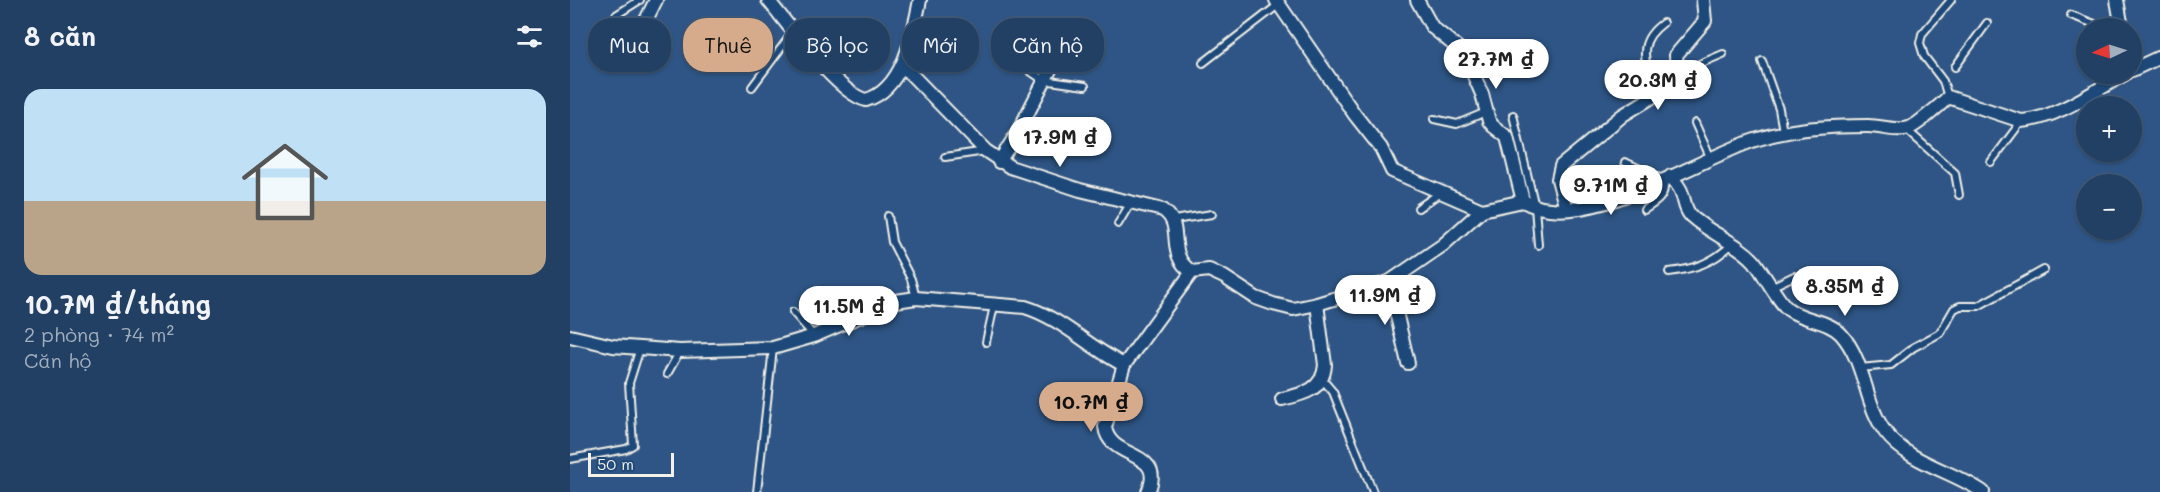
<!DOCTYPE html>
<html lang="vi">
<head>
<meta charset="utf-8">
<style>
  :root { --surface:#224064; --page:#2a476a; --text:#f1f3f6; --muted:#a2afbf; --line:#3f5978; --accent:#d6ab8b }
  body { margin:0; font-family:Mali,sans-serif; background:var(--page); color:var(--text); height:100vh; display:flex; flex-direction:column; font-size:22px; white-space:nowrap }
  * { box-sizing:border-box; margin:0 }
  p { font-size:20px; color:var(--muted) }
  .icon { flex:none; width:33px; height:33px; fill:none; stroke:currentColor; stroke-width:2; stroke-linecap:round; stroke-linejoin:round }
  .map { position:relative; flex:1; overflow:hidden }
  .panel { display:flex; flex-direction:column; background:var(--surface); width:570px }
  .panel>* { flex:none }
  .banner { position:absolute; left:18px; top:18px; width:570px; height:54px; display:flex; gap:12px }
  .needle { width:39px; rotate:266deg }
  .fabs { position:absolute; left:1506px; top:18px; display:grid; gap:12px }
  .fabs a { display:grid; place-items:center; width:66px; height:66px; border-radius:50%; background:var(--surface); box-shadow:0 2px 4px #0004,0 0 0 2px var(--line); font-size:30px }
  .scale { position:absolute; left:18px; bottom:15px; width:86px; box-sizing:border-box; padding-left:6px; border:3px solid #f4f1e8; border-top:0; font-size:16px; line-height:21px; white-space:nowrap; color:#f4f1e8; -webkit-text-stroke:4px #1f4a7a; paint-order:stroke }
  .price { position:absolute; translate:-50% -51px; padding:0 14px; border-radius:21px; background:#fff; color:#222; font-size:20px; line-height:39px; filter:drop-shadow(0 2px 3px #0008) }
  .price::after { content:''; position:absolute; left:50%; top:36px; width:18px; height:14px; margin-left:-9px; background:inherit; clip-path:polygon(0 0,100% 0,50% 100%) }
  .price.on { background:var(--accent); color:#111 }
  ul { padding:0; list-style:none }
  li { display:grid; align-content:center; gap:12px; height:318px; padding:0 24px }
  li span { display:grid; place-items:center; height:186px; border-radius:18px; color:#555 }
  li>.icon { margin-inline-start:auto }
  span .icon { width:108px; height:108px; fill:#fffc; stroke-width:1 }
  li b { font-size:26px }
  h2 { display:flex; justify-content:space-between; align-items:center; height:72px; padding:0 24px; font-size:26px }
  .chip { padding:0 21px; border-radius:24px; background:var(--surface); box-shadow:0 2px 4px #0004,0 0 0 2px var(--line); font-size:21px; line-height:54px }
  .chip.on { background:var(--accent); color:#111 }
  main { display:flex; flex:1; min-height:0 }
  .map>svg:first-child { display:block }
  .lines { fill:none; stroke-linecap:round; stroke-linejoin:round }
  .lane-casing { stroke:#f4f1e8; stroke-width:10 }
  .street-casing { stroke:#f4f1e8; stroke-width:16 }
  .lane { stroke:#1f4a7a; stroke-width:6 }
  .street { stroke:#1f4a7a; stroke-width:12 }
</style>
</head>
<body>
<main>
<section class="panel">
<h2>8 căn<svg class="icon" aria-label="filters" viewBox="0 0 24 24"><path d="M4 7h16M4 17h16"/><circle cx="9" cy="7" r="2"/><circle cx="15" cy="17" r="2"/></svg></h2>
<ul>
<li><span style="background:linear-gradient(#bfe0f5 60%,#b9a48a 0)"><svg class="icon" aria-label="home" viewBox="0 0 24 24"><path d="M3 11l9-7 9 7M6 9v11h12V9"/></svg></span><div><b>10.7M ₫/tháng</b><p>2 phòng · 74 m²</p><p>Căn hộ</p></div></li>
</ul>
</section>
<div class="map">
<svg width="1590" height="492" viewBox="0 0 1590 492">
  <rect width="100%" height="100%" fill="#2e5585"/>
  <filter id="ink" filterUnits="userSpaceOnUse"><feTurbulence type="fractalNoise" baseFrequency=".0167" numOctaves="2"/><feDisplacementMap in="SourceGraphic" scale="12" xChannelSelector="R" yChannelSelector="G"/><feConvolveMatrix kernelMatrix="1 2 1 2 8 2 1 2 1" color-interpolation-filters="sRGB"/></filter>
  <g filter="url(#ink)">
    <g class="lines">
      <!-- lane casing -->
      <g class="lane-casing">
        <g id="lane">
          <polyline points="46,15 70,0"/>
          <polyline points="1501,15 1527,25 1551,24"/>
          <polyline points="437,55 473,80 515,86"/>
          <polyline points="1192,61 1209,109 1213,131"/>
          <polyline points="633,63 708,5"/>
          <polyline points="1385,67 1417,23"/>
          <polyline points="1108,73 1153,54"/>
          <polyline points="182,87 223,32"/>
          <path d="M1084 95C1078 64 1063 45 1093 23"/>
          <polyline points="1378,97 1373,81 1354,56 1350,43 1352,34 1381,0"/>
          <polyline points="943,115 965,207 968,245"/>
          <polyline points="864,119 887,124 916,112"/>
          <polyline points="1125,123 1141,159"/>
          <polyline points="1336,129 1385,173 1389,195"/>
          <polyline points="375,157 416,151"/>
          <path d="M1055 162 1094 180C1096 197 1087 202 1074 210"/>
          <polyline points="1421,162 1451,122"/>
          <polyline points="848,208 870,193"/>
          <polyline points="318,216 322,242 341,279 346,298"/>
          <polyline points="604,220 642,214"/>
          <polyline points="548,224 561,202"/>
          <path d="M1099 272C1124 269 1143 263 1162 244"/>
          <polyline points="1203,286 1224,276"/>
          <polyline points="223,312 244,336"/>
          <polyline points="416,342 424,306"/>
          <polyline points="1290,368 1321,365 1344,347 1370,333 1384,309 1390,306 1408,306 1474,270"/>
          <polyline points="97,374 110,351"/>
          <polyline points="752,379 763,392 803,492"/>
          <polyline points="0,459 56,449 63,445 59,383 70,348"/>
          <polyline points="187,492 203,348"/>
        </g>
      </g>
      <!-- street casing -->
      <g class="street-casing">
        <g id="street">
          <path d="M198 0C218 24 268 94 296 100 334 89 343 34 350 0"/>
          <polyline points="706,0 785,115 811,148 822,171 912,210"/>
          <polyline points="847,0 862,27 894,53 912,94 919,121 923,126 937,137 953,201"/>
          <polyline points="1547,0 1552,28"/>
          <polyline points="72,28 86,0"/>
          <path d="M333 66 416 151 440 167 510 190 593 210C616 226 594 254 622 272"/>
          <polyline points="1562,70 1590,57"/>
          <polyline points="429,162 448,132 482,66"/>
          <path d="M1101 176C1104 181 1109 186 1111 191 1115 200 1114 209 1121 216 1140 234 1167 242 1184 261 1193 272 1209 303 1218 309 1234 321 1258 320 1271 334 1296 362 1294 404 1316 433 1339 463 1383 471 1413 492"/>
          <polyline points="996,209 988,179 991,166 1053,115 1084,96 1107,73 1106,55 1135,21 1133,0"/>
          <polyline points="819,282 838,363"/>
          <path d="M0 336 43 346 110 351 203 348 244 336 326 301 346 298 455 307C491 318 520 348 554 365"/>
          <path d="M712 399C734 394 753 390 755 365L747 304"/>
          <path d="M578 492C597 449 539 461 535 427L554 365 622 272 639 270 654 277 686 298 703 304 723 309 747 304 819 282 873 245 912 210 953 201C1012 235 1125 160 1185 140 1222 128 1259 126 1298 126 1312 126 1326 132 1339 128 1346 126 1373 103 1378 97L1451 121C1486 119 1526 90 1555 74"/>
        </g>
      </g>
      <!-- lane -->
      <use href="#lane" class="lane"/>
      <!-- street -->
      <use href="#street" class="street"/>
    </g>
  </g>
</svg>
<div class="fabs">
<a><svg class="needle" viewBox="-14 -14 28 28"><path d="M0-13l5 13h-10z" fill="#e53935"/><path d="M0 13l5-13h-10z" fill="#a2afbf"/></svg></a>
<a>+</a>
<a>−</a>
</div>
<div class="scale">50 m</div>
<b class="price" style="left:926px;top:90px">27.7M ₫</b>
<b class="price" style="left:1088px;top:111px">20.3M ₫</b>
<b class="price" style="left:490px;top:168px">17.9M ₫</b>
<b class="price" style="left:1041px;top:216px">9.71M ₫</b>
<b class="price" style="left:1275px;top:317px">8.35M ₫</b>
<b class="price" style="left:815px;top:326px">11.9M ₫</b>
<b class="price" style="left:279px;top:337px">11.5M ₫</b>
<b class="price on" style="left:521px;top:433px">10.7M ₫</b>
<div class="banner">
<a class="chip">Mua</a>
<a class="chip on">Thuê</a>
<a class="chip">Bộ lọc</a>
<a class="chip">Mới</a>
<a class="chip">Căn hộ</a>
</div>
</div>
</main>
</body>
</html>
